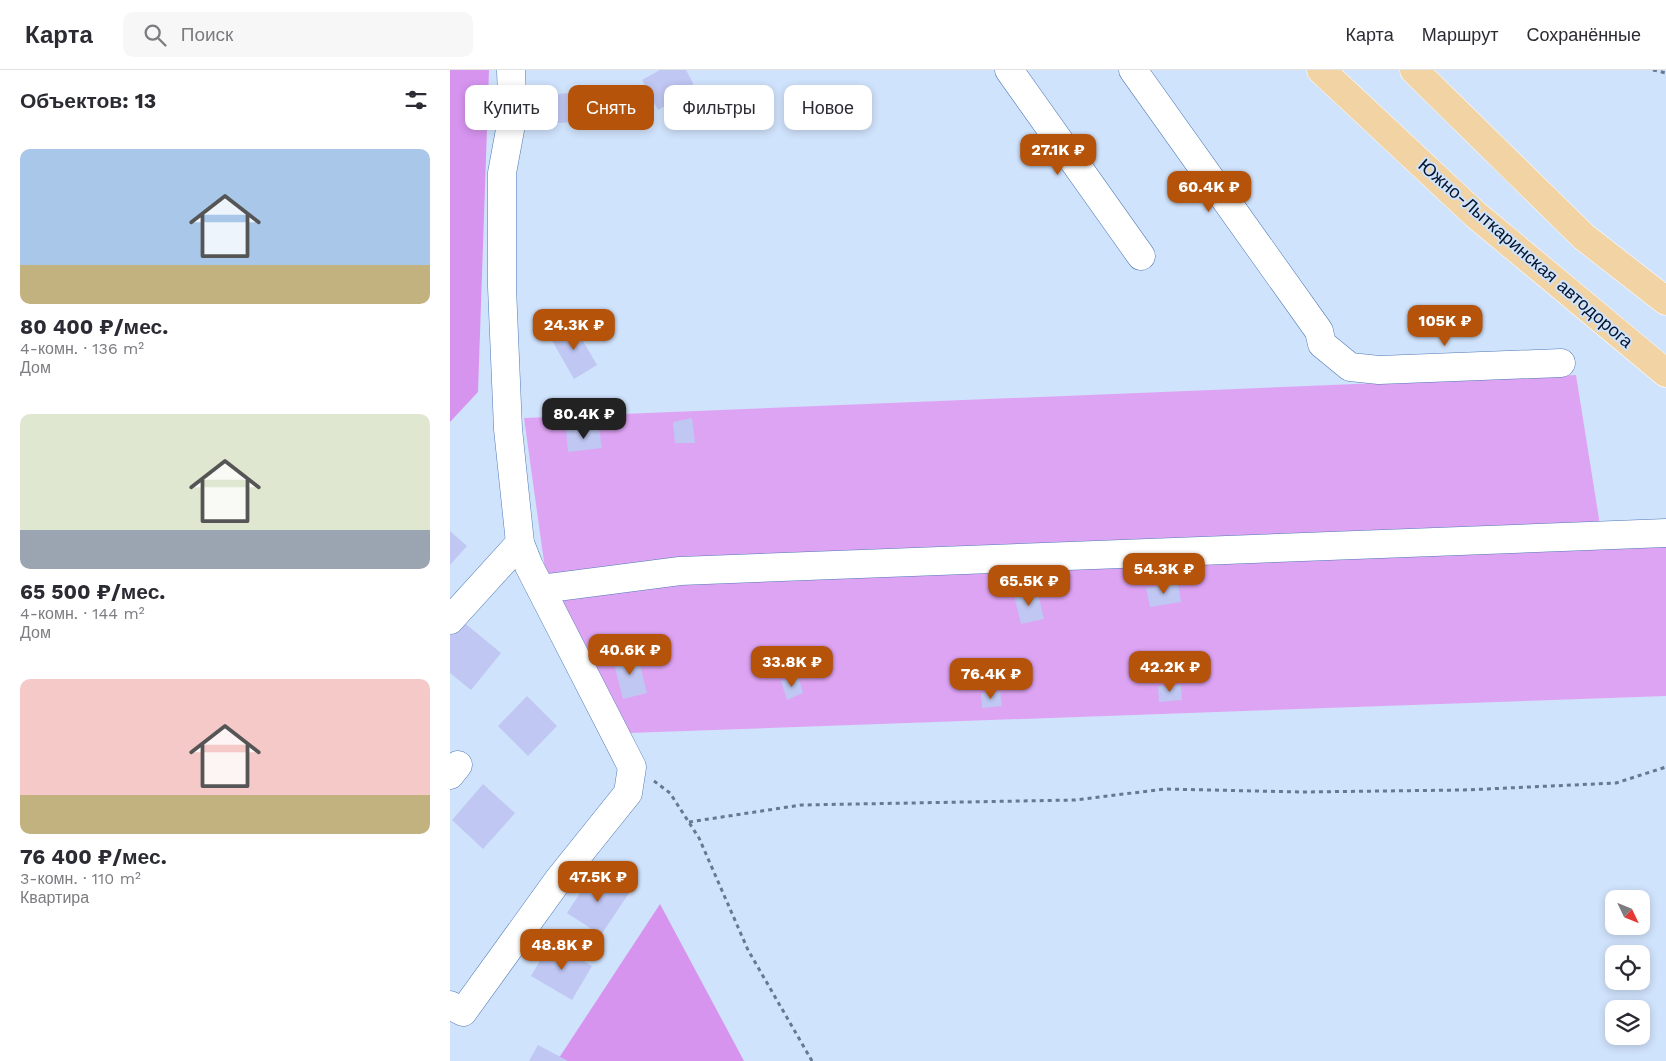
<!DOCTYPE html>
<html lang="ru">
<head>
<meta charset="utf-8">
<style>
  :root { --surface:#fff; --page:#f7f7f7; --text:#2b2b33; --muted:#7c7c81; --line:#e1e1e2; --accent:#b45309 }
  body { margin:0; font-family:"Work Sans",sans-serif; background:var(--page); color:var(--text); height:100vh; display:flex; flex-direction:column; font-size:19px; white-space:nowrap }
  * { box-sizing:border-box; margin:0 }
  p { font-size:16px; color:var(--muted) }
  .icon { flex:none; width:28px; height:28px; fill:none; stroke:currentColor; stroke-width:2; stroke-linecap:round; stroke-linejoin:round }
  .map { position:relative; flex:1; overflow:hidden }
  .details { display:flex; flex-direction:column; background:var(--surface); width:450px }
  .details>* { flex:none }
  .hud { position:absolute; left:15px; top:15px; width:475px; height:45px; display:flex; gap:10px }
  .needle { width:32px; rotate:133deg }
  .fabs { position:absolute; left:1155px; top:820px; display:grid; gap:10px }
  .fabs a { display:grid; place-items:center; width:45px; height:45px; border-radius:10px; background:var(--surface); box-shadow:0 2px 8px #0003; font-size:25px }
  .price { position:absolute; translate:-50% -42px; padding:0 11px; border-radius:10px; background:var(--accent); color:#fff; font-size:16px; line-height:32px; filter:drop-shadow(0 1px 2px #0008) }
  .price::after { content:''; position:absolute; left:50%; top:30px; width:15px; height:11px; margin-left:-8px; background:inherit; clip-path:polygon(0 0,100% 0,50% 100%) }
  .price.active { background:#222; color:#fff }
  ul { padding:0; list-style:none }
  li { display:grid; align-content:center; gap:10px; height:265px; padding:0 20px }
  li span { display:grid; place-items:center; height:155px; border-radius:10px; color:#555 }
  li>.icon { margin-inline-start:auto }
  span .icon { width:90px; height:90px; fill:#fffc; stroke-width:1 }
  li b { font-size:21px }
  h2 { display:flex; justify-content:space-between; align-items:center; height:60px; padding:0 20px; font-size:21px }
  .tag { padding:0 18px; border-radius:10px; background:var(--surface); box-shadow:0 2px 8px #0003; font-size:18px; line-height:45px }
  .tag.active { background:var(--accent); color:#fff }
  header { display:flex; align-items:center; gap:30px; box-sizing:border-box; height:70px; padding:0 25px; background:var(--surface); border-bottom:1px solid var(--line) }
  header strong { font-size:24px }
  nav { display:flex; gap:28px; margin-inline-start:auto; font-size:18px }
  .search { width:350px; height:45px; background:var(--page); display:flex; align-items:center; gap:12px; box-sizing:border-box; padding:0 18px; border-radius:10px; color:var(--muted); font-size:19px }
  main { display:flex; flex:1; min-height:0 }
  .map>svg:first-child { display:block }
  .green { fill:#dea4f4 }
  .forest { fill:#d694ef }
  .building { fill:#bfc7f2 }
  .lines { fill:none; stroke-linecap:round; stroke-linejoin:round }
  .minor-casing { stroke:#4f79b3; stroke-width:29 }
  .major-casing { stroke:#fff; stroke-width:29 }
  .path { stroke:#677991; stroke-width:3; stroke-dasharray:4 4; stroke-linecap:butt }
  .minor { stroke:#fff; stroke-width:28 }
  .major { stroke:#f1d3a4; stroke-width:28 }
  .labels { text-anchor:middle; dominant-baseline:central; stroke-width:4; stroke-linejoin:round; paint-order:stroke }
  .street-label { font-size:18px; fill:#05152c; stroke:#d0e3fc }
</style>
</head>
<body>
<header>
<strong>Карта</strong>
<div class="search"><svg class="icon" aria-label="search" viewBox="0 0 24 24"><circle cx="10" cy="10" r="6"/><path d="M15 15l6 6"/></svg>Поиск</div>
<nav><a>Карта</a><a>Маршрут</a><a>Сохранённые</a></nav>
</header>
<main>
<section class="details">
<h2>Объектов: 13<svg class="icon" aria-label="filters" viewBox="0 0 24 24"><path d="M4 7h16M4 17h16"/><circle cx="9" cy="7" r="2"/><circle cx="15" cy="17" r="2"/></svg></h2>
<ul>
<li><span style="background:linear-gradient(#a9c7e8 75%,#c2b280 0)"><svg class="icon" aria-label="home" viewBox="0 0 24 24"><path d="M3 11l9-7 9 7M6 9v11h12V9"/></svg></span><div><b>80 400 ₽/мес.</b><p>4-комн. · 136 m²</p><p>Дом</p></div></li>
<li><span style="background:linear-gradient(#dfe7d0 75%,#9aa5b1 0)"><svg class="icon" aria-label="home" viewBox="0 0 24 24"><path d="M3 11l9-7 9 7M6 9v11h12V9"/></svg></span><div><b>65 500 ₽/мес.</b><p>4-комн. · 144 m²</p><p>Дом</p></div></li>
<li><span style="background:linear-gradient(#f6c9c9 75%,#c2b280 0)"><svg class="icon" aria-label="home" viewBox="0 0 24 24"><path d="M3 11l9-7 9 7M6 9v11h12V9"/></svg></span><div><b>76 400 ₽/мес.</b><p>3-комн. · 110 m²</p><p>Квартира</p></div></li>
</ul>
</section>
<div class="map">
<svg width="1216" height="991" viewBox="0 0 1216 991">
  <rect width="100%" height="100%" fill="#d0e3fc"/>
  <!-- green -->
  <polygon class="green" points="1126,305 1153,474 1216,471 1216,626 178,663 99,528 74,348"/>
  <!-- forest -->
  <g class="forest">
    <polygon points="0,0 39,0 28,322 0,352"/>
    <polygon points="210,834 294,991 107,991"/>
  </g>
  <!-- building -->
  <g class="building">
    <polygon points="210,0 236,0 243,13 241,22 208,40 192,10"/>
    <polygon points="131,22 134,51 97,54 94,25"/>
    <polygon points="123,254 147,295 124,309 100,267"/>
    <polygon points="242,348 245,373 225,373 223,352"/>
    <polygon points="149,358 152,378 118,382 116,360"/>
    <polygon points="0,461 17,476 0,495"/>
    <polygon points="728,513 731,532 700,537 696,518"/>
    <polygon points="587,519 594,549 571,554 564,525"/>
    <polygon points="12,551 51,583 21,620 0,603 0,566"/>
    <polygon points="187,584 197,623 173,629 163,590"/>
    <polygon points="348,606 353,623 337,630 331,611"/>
    <polygon points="731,615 732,630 709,632 708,616"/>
    <polygon points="550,621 552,636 532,638 531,623"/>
    <polygon points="77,626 107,656 78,686 48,656"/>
    <polygon points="33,714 65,743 33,779 2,750"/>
    <polygon points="145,800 179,823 151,865 117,843"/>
    <polygon points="101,872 142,896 122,930 81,906"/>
    <polygon points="88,975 118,991 79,991"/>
  </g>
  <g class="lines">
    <!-- minor casing -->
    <g class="minor-casing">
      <g id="minor">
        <polyline points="559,0 691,186"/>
        <polyline points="683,0 869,261 872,274 900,297 929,300 1111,293"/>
        <polyline points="91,519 230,501 1216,463"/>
        <polyline points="0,550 70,473"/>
        <polyline points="0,705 8,695"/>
        <polyline points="0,935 13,942 109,809 178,723 182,697 79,496 70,473 58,359 52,217 52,103 60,60 62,27 61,0"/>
      </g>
    </g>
    <!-- major casing -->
    <g class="major-casing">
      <g id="major">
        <polyline points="871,0 1026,145 1216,303"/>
        <polyline points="964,0 1134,167 1216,231"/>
      </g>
    </g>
    <!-- path -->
    <g class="path">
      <polyline points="1203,0 1216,3"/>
      <polyline points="204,711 220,723 249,768 298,880 362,991"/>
      <polyline points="239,752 351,735 625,730 715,719 851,722 1014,720 1166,713 1216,697"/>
    </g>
    <!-- minor -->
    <use href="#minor" class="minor"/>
    <!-- major -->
    <use href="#major" class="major"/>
  </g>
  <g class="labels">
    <!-- street labels -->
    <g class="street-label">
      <text transform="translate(1076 183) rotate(41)">Южно-Лыткаринская автодорога</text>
    </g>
  </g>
</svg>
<div class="fabs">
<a><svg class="needle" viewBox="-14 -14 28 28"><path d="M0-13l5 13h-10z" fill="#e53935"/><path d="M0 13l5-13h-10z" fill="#7c7c81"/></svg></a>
<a><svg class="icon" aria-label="locate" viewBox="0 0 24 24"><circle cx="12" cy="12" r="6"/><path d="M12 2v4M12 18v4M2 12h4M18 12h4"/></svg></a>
<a><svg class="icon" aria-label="layers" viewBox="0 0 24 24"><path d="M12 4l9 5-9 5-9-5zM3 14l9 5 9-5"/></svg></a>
</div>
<b class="price" style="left:608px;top:106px">27.1K ₽</b>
<b class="price" style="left:759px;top:143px">60.4K ₽</b>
<b class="price" style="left:995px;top:277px">105K ₽</b>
<b class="price" style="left:124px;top:281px">24.3K ₽</b>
<b class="price active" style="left:134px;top:370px">80.4K ₽</b>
<b class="price" style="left:714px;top:525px">54.3K ₽</b>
<b class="price" style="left:579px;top:537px">65.5K ₽</b>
<b class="price" style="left:180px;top:606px">40.6K ₽</b>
<b class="price" style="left:342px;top:618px">33.8K ₽</b>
<b class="price" style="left:720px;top:623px">42.2K ₽</b>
<b class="price" style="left:541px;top:630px">76.4K ₽</b>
<b class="price" style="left:148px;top:833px">47.5K ₽</b>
<b class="price" style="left:112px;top:901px">48.8K ₽</b>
<div class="hud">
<a class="tag">Купить</a>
<a class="tag active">Снять</a>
<a class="tag">Фильтры</a>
<a class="tag">Новое</a>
</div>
</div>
</main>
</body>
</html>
